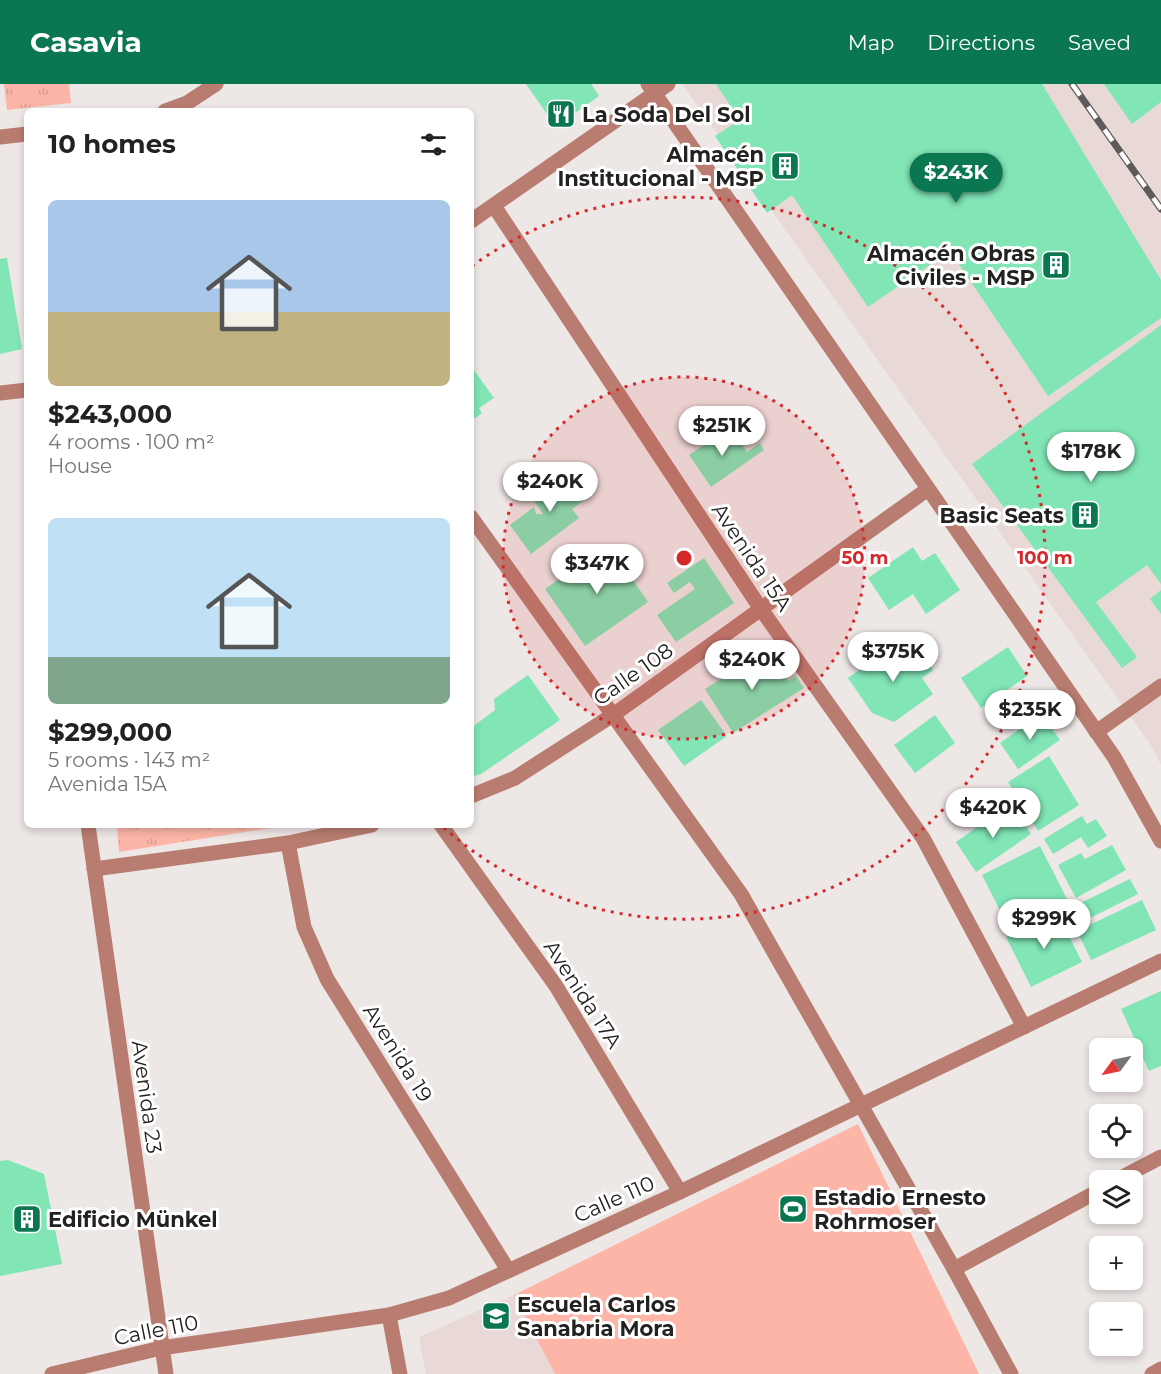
<!DOCTYPE html>
<html lang="en">
<head>
<meta charset="utf-8">
<style>
  :root { --surface:#fff; --page:#f6f6f6; --text:#222; --muted:#767676; --accent:#0b7751 }
  body { margin:0; font-family:Montserrat,sans-serif; background:var(--page); color:var(--text); height:100vh; display:flex; flex-direction:column; font-size:22px; white-space:nowrap }
  * { box-sizing:border-box; margin:0 }
  p { font-size:20px; color:var(--muted) }
  .icon { flex:none; width:33px; height:33px; fill:none; stroke:currentColor; stroke-width:2; stroke-linecap:round; stroke-linejoin:round }
  .map { position:relative; flex:1; overflow:hidden }
  .panel { position:absolute; left:24px; top:24px; width:450px; height:720px; display:flex; flex-direction:column; background:var(--surface); border-radius:9px; box-shadow:0 3px 9px #0003 }
  .panel>* { flex:none }
  .needle { width:39px; rotate:237deg }
  .fabs { position:absolute; left:1089px; top:954px; display:grid; gap:12px }
  .fabs a { display:grid; place-items:center; width:54px; height:54px; border-radius:9px; background:var(--surface); box-shadow:0 3px 9px #0003; font-size:30px }
  .price { position:absolute; translate:-50% -51px; padding:0 14px; border-radius:21px; background:#fff; color:#222; font-size:20px; line-height:39px; filter:drop-shadow(0 2px 3px #0008) }
  .price::after { content:''; position:absolute; left:50%; top:36px; width:18px; height:14px; margin-left:-9px; background:inherit; clip-path:polygon(0 0,100% 0,50% 100%) }
  .price.current { background:var(--accent); color:#fff }
  ul { padding:0; list-style:none }
  li { display:grid; align-content:center; gap:12px; height:318px; padding:0 24px }
  li span { display:grid; place-items:center; height:186px; border-radius:9px; color:#555 }
  li>.icon { margin-inline-start:auto }
  span .icon { width:108px; height:108px; fill:#fffc; stroke-width:1 }
  li b { font-size:26px }
  h2 { display:flex; justify-content:space-between; align-items:center; height:72px; padding:0 24px; font-size:26px }
  header { display:flex; align-items:center; gap:36px; box-sizing:border-box; height:84px; padding:0 30px; background:var(--accent); color:#fff }
  header strong { font-size:28px }
  nav { display:flex; gap:33px; margin-inline-start:auto; font-size:21px }
  .map>svg:first-child { display:block }
  .built { fill:#e8d9d6 }
  .park { fill:url(#park-tufts) }
  .garden { fill:#fdb5a7 }
  .building { fill:#81e5b6 }
  .lines { fill:none; stroke-linecap:round; stroke-linejoin:round }
  .minor { stroke:#b97c70; stroke-width:15 }
  .rail-casing { stroke:#5d5a59; stroke-width:7 }
  .rail { stroke:#fff; stroke-width:4.5; stroke-dasharray:14; stroke-linecap:butt }
  .ring { fill:none; stroke:#d62828; stroke-width:3; stroke-dasharray:3 6 }
  .labels { text-anchor:middle; dominant-baseline:central; stroke-width:6; stroke-linejoin:round; paint-order:stroke }
  .poi-label { font-size:21px; font-weight:bold; fill:#242221; stroke:#fff; text-anchor:start }
  .street-label { font-size:21px; fill:#242221; stroke:#fff }
  .centre { fill:#d62828; stroke:#fff; stroke-width:3 }
  .ring-label { font-size:18px; text-anchor:middle; font-weight:bold; fill:#d62828; stroke:#fff; stroke-width:6; stroke-linejoin:round; paint-order:stroke }
</style>
</head>
<body>
<header>
<strong>Casavia</strong>
<nav><a>Map</a><a>Directions</a><a>Saved</a></nav>
</header>
<div class="map">
<svg width="1161" height="1290" viewBox="0 0 1161 1290">
  <defs>
    <pattern id="park-tufts" width="24" height="20" patternUnits="userSpaceOnUse" patternTransform="scale(1.5)"><rect width="24" height="20" fill="#fdb5a7"/><path d="M3 7l-1-3M5 7V3M7 7l1-3M15 17l-1-3M17 17v-4M19 17l1-3" fill="none" stroke="#d99b8f"/></pattern>
  </defs>
  <rect width="100%" height="100%" fill="#ede7e6"/>
  <!-- built -->
  <g class="built">
    <polygon points="682,0 1161,0 1161,681 1152,663"/>
    <polygon points="514,1211 555,1290 426,1290 419,1253"/>
  </g>
  <!-- park -->
  <g class="park">
    <polygon points="4,0 69,0 71,19 7,26"/>
    <polygon points="117,741 277,741 277,743 119,768"/>
  </g>
  <!-- garden -->
  <polygon class="garden" points="858,1040 979,1290 555,1290 514,1211"/>
  <!-- building -->
  <g class="building">
    <polygon points="526,0 591,0 599,12 556,43"/>
    <polygon points="716,0 1042,0 1161,196 1161,234 1048,312 950,167 868,223 792,111 767,129 715,52 740,36"/>
    <polygon points="1104,0 1161,0 1161,18 1132,40"/>
    <polygon points="7,174 22,265 0,270 0,175"/>
    <polygon points="1161,241 1161,500 1147,481 1096,518 1137,573 1122,584 972,380"/>
    <polygon points="471,282 494,314 479,324 482,329 471,337"/>
    <polygon points="730,343 747,368 760,359 764,366 711,403 689,371"/>
    <polygon points="571,386 585,405 579,409 584,416 572,425 579,434 531,470 510,441 534,423 536,430 543,430 532,414"/>
    <polygon points="609,461 648,518 585,562 545,505"/>
    <polygon points="913,463 922,477 935,469 960,506 926,530 913,510 889,526 868,494"/>
    <polygon points="704,474 734,519 676,558 657,531 695,505 690,498 674,509 667,499"/>
    <polygon points="1161,506 1161,530 1150,515"/>
    <polygon points="900,557 916,580 925,573 933,586 922,594 933,610 894,638 872,629 848,594"/>
    <polygon points="1008,563 1027,592 981,624 961,594"/>
    <polygon points="768,565 788,597 796,592 804,604 733,649 705,605"/>
    <polygon points="528,591 560,636 481,690 471,693 471,644 495,626 494,615"/>
    <polygon points="701,616 727,652 684,682 658,646"/>
    <polygon points="1041,630 1060,656 1018,685 1000,659"/>
    <polygon points="935,631 955,659 915,689 894,661"/>
    <polygon points="1049,672 1079,721 1038,747 1008,698"/>
    <polygon points="1003,725 1008,733 1018,731 1031,750 976,788 956,758"/>
    <polygon points="1082,732 1087,740 1096,735 1107,752 1088,764 1081,753 1053,770 1044,755"/>
    <polygon points="1112,761 1126,786 1076,814 1058,781 1081,769 1085,775"/>
    <polygon points="1040,762 1067,815 1009,844 982,791"/>
    <polygon points="1130,795 1138,810 1084,837 1076,821"/>
    <polygon points="1142,816 1156,846 1091,876 1077,847"/>
    <polygon points="1057,828 1082,878 1031,903 1006,853"/>
    <polygon points="1161,907 1161,982 1149,987 1121,925"/>
    <polygon points="8,1076 44,1090 62,1180 0,1192 0,1077"/>
  </g>
  <g class="lines">
    <!-- minor -->
    <g class="minor">
      <polyline points="648,0 1114,673 1161,757"/>
      <polyline points="165,27 187,19 216,0"/>
      <polyline points="0,53 27,50"/>
      <polyline points="494,122 761,525 923,754 1024,943"/>
      <polyline points="471,137 668,0"/>
      <polyline points="0,309 27,306"/>
      <polyline points="471,433 741,810 954,1185 1011,1290"/>
      <polyline points="1096,648 1161,602"/>
      <polyline points="471,712 515,694 613,631 928,405"/>
      <polyline points="88,741 166,1290"/>
      <polyline points="441,741 556,902 680,1108"/>
      <polyline points="288,759 304,843 327,895 508,1186"/>
      <polyline points="94,785 288,759 372,741"/>
      <polyline points="1117,1096 1161,1073"/>
      <polyline points="954,1185 1100,1106"/>
      <polyline points="389,1231 400,1290"/>
      <polyline points="52,1290 161,1264 389,1231 449,1214 680,1108 1161,877"/>
      <polyline points="1152,1290 1161,1285"/>
    </g>
    <!-- rail casing -->
    <g class="rail-casing">
      <polyline id="rail" points="1072,0 1161,125"/>
    </g>
    <!-- rail -->
    <use href="#rail" class="rail"/>
  </g>
  <!-- distance rings -->
  <circle cx="684" cy="474" r="181" fill="#d62828" fill-opacity=".12"/>
  <g class="ring">
    <circle cx="684" cy="474" r="181"/>
    <path d="M472 182A361 361 0 1 1 442 742"/>
  </g>
  <!-- icons -->
  <defs>
    <g id="restaurant-square" transform="scale(1.5)"><rect x="-9" y="-9" width="18" height="18" rx="4" fill="#0b7751" stroke="#fff"/><path d="M-5-6h1v4h1v-4h1v4h1v-4h1v5L-1.5 .5V6h-2V.5L-5-1ZM5-6V6H3V1.5H1.5Q1.5-4 5-6Z" fill="#fff"/></g>
    <g id="building-square" transform="scale(1.5)"><rect x="-9" y="-9" width="18" height="18" rx="4" fill="#0b7751" stroke="#fff"/><path d="M-4-6H4V6H1V3H-1V6H-4ZM-2.5-4.3h1.7v1.8h-1.7ZM.8-4.3h1.7v1.8H.8ZM-2.5-1h1.7V.8h-1.7ZM.8-1h1.7V.8H.8Z" fill="#fff"/></g>
    <g id="stadium-square" transform="scale(1.5)"><rect x="-9" y="-9" width="18" height="18" rx="4" fill="#0b7751" stroke="#fff"/><path d="M0-5a6.5 5 0 1 0 0 10a6.5 5 0 1 0 0-10ZM-3.5-1.8h7v3.6h-7Z" fill="#fff"/></g>
    <g id="school-square" transform="scale(1.5)"><rect x="-9" y="-9" width="18" height="18" rx="4" fill="#0b7751" stroke="#fff"/><path d="M0-5L7-2L0 1L-7-2ZM-4 1L0 2.5L4 1V4Q0 6-4 4Z" fill="#fff"/></g>
  </defs>
  <g fill-rule="evenodd">
    <use href="#restaurant-square" x="561" y="30"/>
    <use href="#building-square" x="785" y="82"/>
    <use href="#building-square" x="1056" y="181"/>
    <use href="#building-square" x="1085" y="431"/>
    <use href="#stadium-square" x="793" y="1125"/>
    <use href="#building-square" x="27" y="1135"/>
    <use href="#school-square" x="496" y="1232"/>
  </g>
  <g class="labels">
    <!-- poi labels -->
    <g class="poi-label">
      <text x="582" y="30">La Soda Del Sol</text>
      <text x="764" y="70" text-anchor="end">Almacén<tspan x="764" dy="24">Institucional - MSP</tspan></text>
      <text x="1035" y="169" text-anchor="end">Almacén Obras<tspan x="1035" dy="24">Civiles - MSP</tspan></text>
      <text x="1064" y="431" text-anchor="end">Basic Seats</text>
      <text x="814" y="1113">Estadio Ernesto<tspan x="814" dy="24">Rohrmoser</tspan></text>
      <text x="48" y="1135">Edificio Münkel</text>
      <text x="517" y="1220">Escuela Carlos<tspan x="517" dy="24">Sanabria Mora</tspan></text>
    </g>
    <!-- street labels -->
    <g class="street-label">
      <text transform="translate(752 473) rotate(56)">Avenida 15A</text>
      <text transform="translate(633 590) rotate(-35)">Calle 108</text>
      <text transform="translate(583 910) rotate(57)">Avenida 17A</text>
      <text transform="translate(398 969) rotate(58)">Avenida 19</text>
      <text transform="translate(147 1013) rotate(82)">Avenida 23</text>
      <text transform="translate(614 1115) rotate(-24)">Calle 110</text>
      <text transform="translate(156 1246) rotate(-11)">Calle 110</text>
    </g>
  </g>
  <circle cx="684" cy="474" r="9" class="centre"/>
  <g class="ring-label">
    <text x="865" y="480">50 m</text>
    <text x="1045" y="480">100 m</text>
  </g>
</svg>
<div class="fabs">
<a><svg class="needle" viewBox="-14 -14 28 28"><path d="M0-13l5 13h-10z" fill="#e53935"/><path d="M0 13l5-13h-10z" fill="#767676"/></svg></a>
<a><svg class="icon" aria-label="locate" viewBox="0 0 24 24"><circle cx="12" cy="12" r="6"/><path d="M12 2v4M12 18v4M2 12h4M18 12h4"/></svg></a>
<a><svg class="icon" aria-label="layers" viewBox="0 0 24 24"><path d="M12 4l9 5-9 5-9-5zM3 14l9 5 9-5"/></svg></a>
<a>+</a>
<a>−</a>
</div>
<b class="price current" style="left:956px;top:120px">$243K</b>
<b class="price" style="left:722px;top:373px">$251K</b>
<b class="price" style="left:1091px;top:399px">$178K</b>
<b class="price" style="left:550px;top:429px">$240K</b>
<b class="price" style="left:597px;top:511px">$347K</b>
<b class="price" style="left:893px;top:599px">$375K</b>
<b class="price" style="left:752px;top:607px">$240K</b>
<b class="price" style="left:1030px;top:657px">$235K</b>
<b class="price" style="left:993px;top:755px">$420K</b>
<b class="price" style="left:1044px;top:866px">$299K</b>
<section class="panel">
<h2>10 homes<svg class="icon" aria-label="filters" viewBox="0 0 24 24"><path d="M4 7h16M4 17h16"/><circle cx="9" cy="7" r="2"/><circle cx="15" cy="17" r="2"/></svg></h2>
<ul>
<li><span style="background:linear-gradient(#a9c7e8 60%,#c2b280 0)"><svg class="icon" aria-label="home" viewBox="0 0 24 24"><path d="M3 11l9-7 9 7M6 9v11h12V9"/></svg></span><div><b>$243,000</b><p>4 rooms · 100 m²</p><p>House</p></div></li>
<li><span style="background:linear-gradient(#bfe0f5 75%,#7fa58c 0)"><svg class="icon" aria-label="home" viewBox="0 0 24 24"><path d="M3 11l9-7 9 7M6 9v11h12V9"/></svg></span><div><b>$299,000</b><p>5 rooms · 143 m²</p><p>Avenida 15A</p></div></li>
</ul>
</section>
</div>
</body>
</html>
